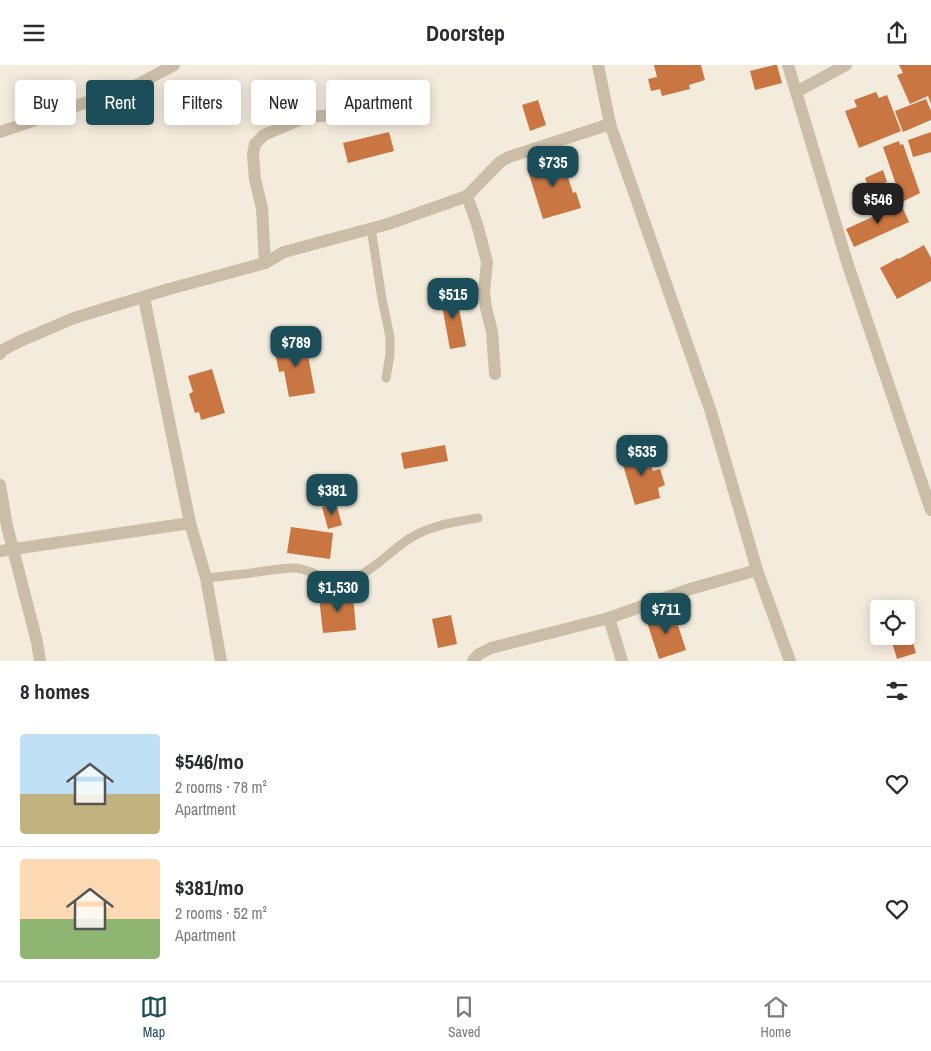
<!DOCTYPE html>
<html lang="en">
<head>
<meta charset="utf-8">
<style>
  :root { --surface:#fff; --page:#f7f7f7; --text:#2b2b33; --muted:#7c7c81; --line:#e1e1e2; --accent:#1c4e5a }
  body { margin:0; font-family:"Archivo Narrow",sans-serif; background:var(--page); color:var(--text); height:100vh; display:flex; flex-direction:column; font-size:19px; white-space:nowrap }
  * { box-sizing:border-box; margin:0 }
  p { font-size:16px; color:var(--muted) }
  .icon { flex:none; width:28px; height:28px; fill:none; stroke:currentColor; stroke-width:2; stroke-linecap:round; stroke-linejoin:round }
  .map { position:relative; height:596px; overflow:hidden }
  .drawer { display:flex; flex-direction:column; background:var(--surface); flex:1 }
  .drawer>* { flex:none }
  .hud { position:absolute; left:15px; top:15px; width:500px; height:45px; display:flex; gap:10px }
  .buttons { position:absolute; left:870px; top:535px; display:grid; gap:10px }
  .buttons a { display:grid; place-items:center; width:45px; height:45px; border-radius:5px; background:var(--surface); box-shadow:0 2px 12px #0003; font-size:25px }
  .price { position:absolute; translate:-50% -42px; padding:0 11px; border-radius:10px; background:var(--accent); color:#fff; font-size:16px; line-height:32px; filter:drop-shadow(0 1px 2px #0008) }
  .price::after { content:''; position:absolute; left:50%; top:30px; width:15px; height:11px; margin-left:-8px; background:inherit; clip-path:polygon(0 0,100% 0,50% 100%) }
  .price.active { background:#222; color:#fff }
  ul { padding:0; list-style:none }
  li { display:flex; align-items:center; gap:15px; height:125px; padding:0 20px }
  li+li { border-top:1px solid var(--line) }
  li span { display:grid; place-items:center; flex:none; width:140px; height:100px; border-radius:5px; color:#555 }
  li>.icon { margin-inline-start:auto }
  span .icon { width:60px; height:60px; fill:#fffc; stroke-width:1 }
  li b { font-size:21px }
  h2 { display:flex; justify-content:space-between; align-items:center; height:60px; padding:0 20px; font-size:21px }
  .pill { padding:0 18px; border-radius:5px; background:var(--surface); box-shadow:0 2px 12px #0003; font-size:18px; line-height:45px }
  .pill.active { background:var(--accent); color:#fff }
  header { display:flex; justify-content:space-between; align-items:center; height:65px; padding:0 20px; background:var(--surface); font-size:22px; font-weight:700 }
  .tabs { display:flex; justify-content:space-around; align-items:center; height:70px; border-top:1px solid var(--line); background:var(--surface); font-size:14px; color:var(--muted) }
  .tabs a { display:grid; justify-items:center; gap:2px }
  .tabs .active { color:var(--accent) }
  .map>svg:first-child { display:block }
  .building { fill:#c97643 }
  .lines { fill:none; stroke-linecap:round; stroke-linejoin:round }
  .lane { stroke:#cbbda7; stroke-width:9 }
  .street { stroke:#cbbda7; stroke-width:12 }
</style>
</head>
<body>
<header><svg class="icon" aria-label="menu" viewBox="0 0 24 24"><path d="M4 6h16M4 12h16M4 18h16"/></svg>Doorstep<svg class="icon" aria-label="share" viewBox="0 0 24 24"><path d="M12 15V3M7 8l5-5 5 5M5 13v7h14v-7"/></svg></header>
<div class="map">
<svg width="931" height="596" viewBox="0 0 931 596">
  <rect width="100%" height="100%" fill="#f3ebdc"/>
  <!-- building -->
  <g class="building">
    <polygon points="654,0 701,0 705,15 689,20 690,24 662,31 660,24 651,26 648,14 657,12"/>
    <polygon points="774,0 777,0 782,18 755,25 750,6"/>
    <polygon points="899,0 931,0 931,39 928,31 910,39 897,10 903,8"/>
    <polygon points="876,27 879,33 887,30 901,66 859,83 845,46 857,42 854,35"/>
    <polygon points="926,34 931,46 931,55 903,67 895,46"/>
    <polygon points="538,35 546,60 530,66 522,40"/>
    <polygon points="389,67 394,86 348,98 343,78"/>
    <polygon points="931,67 931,87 913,92 908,75"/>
    <polygon points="899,76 900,80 903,79 920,128 902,137 883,82"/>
    <polygon points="565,91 569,102 565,103 573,128 576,127 581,143 543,154 527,103"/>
    <polygon points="883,105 887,117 869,124 865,113"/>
    <polygon points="901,139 909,157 854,182 846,164"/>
    <polygon points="924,180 931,193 931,216 897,234 880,203 898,193 899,194"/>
    <polygon points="456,227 466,281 450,284 440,230"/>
    <polygon points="305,274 315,328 289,332 284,306 279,307 275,287 281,287 279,278"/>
    <polygon points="212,304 225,348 201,355 199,347 195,348 189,329 193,327 188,311"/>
    <polygon points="445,380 448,396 404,404 401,388"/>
    <polygon points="645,383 653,406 660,404 665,420 658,423 660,433 635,440 620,390"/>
    <polygon points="336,438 342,460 328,464 322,442"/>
    <polygon points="291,462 333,468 330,494 287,488"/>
    <polygon points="353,529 356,565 323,568 319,532"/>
    <polygon points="673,545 686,585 659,594 646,554"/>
    <polygon points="451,550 457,579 438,583 432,554"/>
    <polygon points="907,558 916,588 897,594 890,571 906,571"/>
  </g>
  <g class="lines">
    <!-- lane -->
    <g class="lane">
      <polyline points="371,163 382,234 390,272 390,290 386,313"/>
      <path d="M206 513C226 511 245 509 264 506 274 505 284 503 294 503 312 503 327 520 345 516 366 513 393 483 412 472 432 460 455 457 478 453"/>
    </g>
    <!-- street -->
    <g class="street">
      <polyline points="598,0 610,59 711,347 757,505 790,596"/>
      <polyline points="788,0 847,197 931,445"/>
      <polyline points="796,27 846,0"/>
      <polyline points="0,67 137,20 174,0"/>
      <polyline points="467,131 477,159 487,197 484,227 486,243 492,267 495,309"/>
      <polyline points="265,198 262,143 255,114 253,89 255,79 264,70 306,52 338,50"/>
      <polyline points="144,233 190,458 206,513 221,596"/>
      <polyline points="0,289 3,285 18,277 74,253 169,224 265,198 284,187 388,159 467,131 500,97 509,92 610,59"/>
      <polyline points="0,420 7,461 37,577 40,596"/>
      <polyline points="0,486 190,458"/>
      <polyline points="609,553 622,596"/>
      <polyline points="473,596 479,589 491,583 609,553 690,524 757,505"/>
    </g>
  </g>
</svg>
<div class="buttons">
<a><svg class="icon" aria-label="locate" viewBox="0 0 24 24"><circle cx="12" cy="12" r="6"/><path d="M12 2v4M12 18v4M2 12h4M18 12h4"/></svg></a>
</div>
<b class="price" style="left:553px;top:123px">$735</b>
<b class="price active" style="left:878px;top:160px">$546</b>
<b class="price" style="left:453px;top:255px">$515</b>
<b class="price" style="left:296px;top:303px">$789</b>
<b class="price" style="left:642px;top:412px">$535</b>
<b class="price" style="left:332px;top:451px">$381</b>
<b class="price" style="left:338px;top:548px">$1,530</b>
<b class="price" style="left:666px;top:570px">$711</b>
<div class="hud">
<a class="pill">Buy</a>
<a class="pill active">Rent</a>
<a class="pill">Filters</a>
<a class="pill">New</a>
<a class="pill">Apartment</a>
</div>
</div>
<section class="drawer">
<h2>8 homes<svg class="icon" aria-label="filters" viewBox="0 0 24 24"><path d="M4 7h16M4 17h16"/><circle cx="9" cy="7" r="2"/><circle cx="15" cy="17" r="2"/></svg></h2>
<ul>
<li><span style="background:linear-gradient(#bfe0f5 60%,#c2b280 0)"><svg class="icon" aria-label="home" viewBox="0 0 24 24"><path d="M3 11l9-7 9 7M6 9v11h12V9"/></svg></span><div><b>$546/mo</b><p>2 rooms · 78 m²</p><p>Apartment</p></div><svg class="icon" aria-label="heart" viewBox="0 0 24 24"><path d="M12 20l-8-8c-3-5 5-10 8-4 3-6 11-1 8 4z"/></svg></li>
<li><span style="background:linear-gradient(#ffd9b3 60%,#8fb573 0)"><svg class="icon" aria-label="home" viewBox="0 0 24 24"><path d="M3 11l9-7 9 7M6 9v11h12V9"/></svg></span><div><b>$381/mo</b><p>2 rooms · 52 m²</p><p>Apartment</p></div><svg class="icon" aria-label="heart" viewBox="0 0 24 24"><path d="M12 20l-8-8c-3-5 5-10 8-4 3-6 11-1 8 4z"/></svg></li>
</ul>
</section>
<nav class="tabs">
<a class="active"><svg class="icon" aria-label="map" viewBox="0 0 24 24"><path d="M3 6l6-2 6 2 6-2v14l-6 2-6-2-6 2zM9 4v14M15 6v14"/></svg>Map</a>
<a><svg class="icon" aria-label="saved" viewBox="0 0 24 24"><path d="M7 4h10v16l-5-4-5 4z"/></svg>Saved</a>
<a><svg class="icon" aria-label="home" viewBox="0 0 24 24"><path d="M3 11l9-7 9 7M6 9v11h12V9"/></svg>Home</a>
</nav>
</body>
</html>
